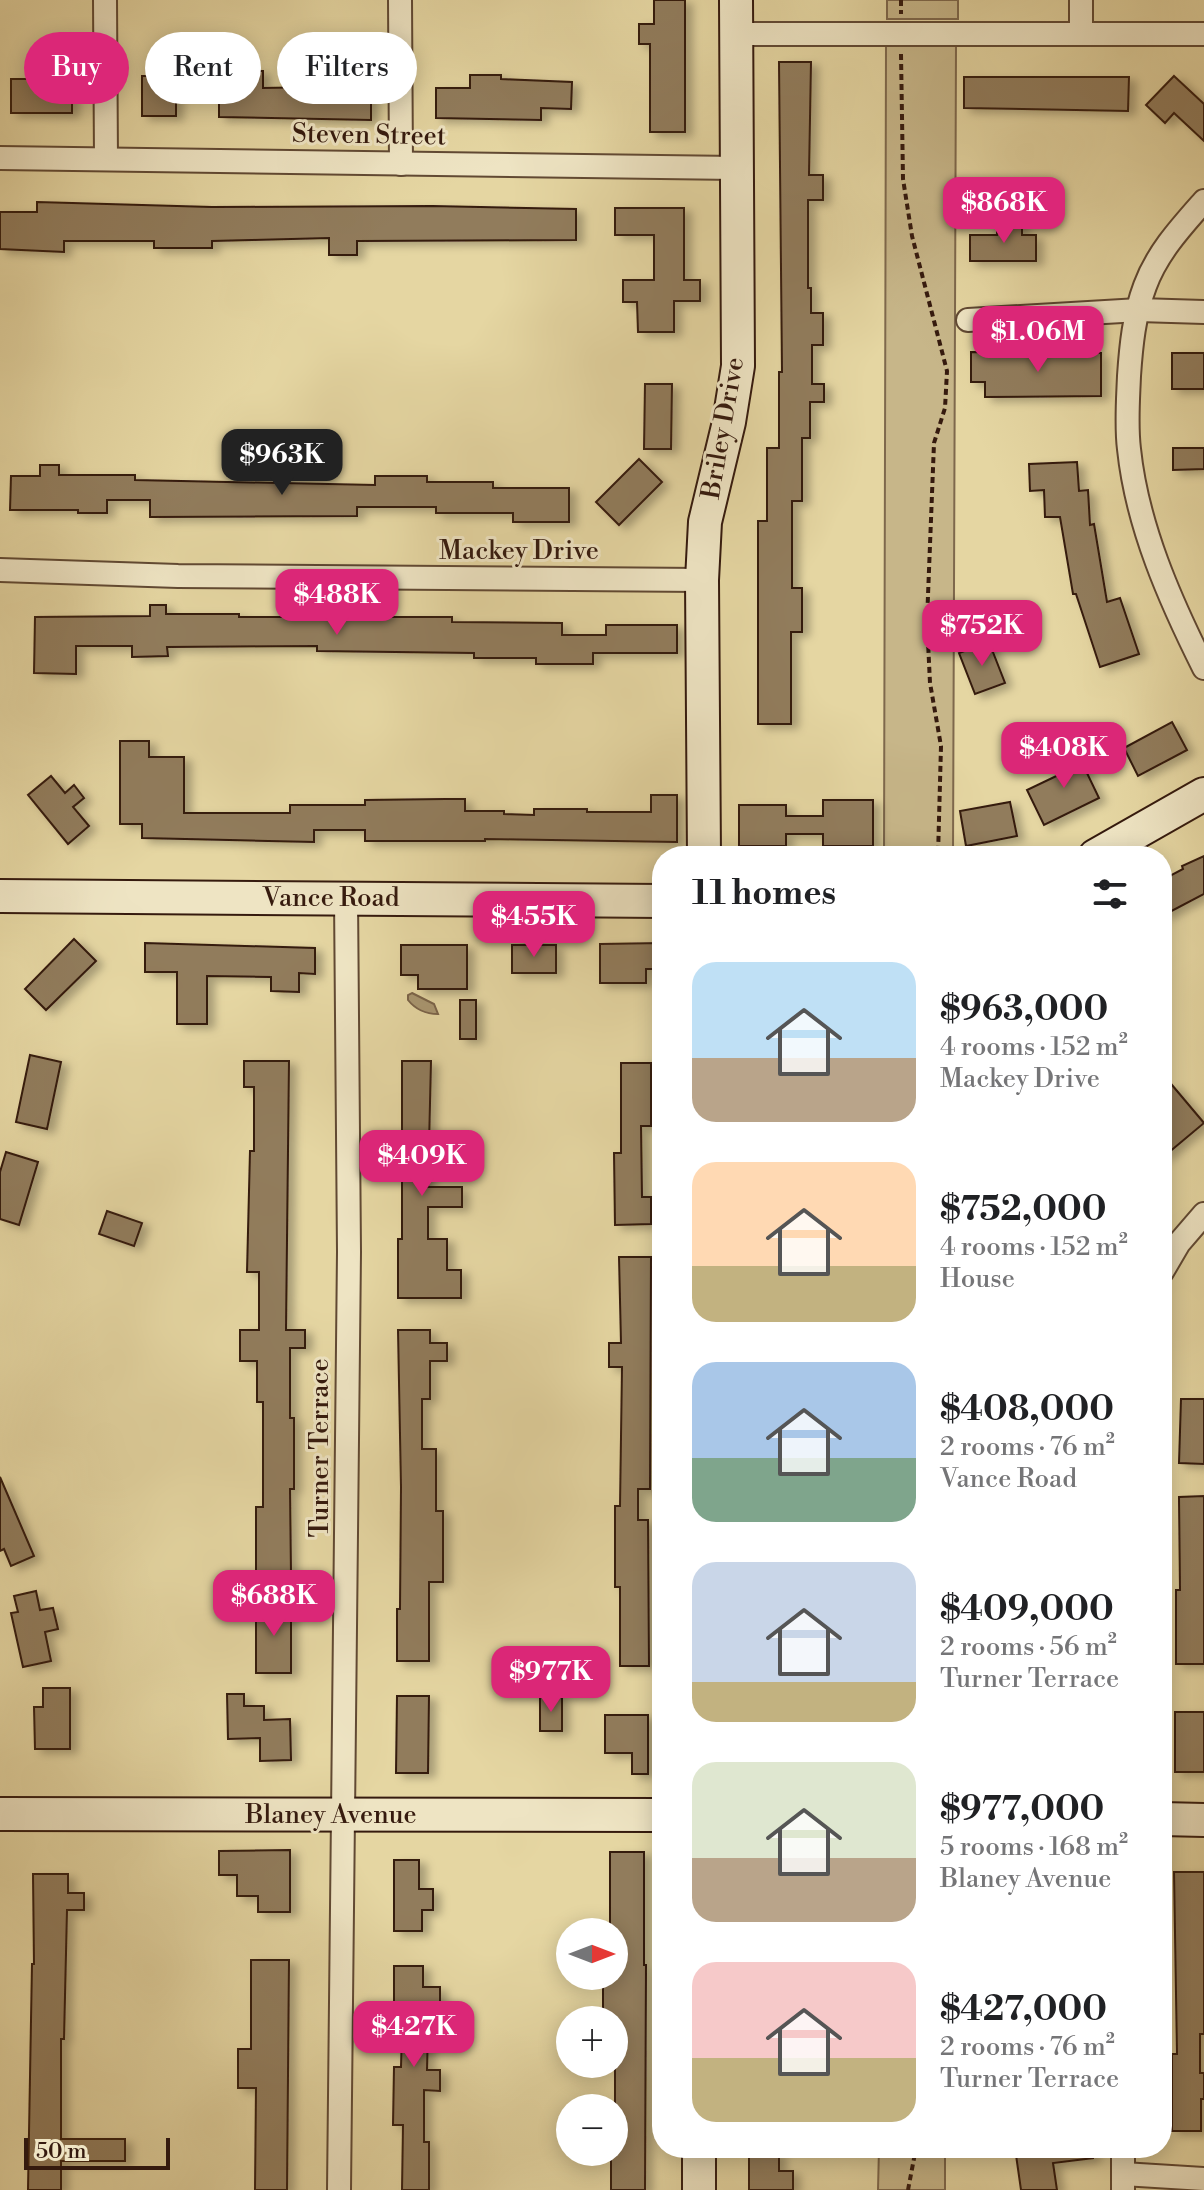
<!DOCTYPE html>
<html lang="en">
<head>
<meta charset="utf-8">
<style>
  :root { --surface:#fff; --page:#f6f6f6; --text:#202124; --muted:#757577; --accent:#db2777 }
  body { margin:0; font-family:"Libre Bodoni",serif; background:var(--page); color:var(--text); height:100vh; display:flex; flex-direction:column; font-size:30px; white-space:nowrap }
  * { box-sizing:border-box; margin:0 }
  p { font-size:26px; color:var(--muted) }
  .icon { flex:none; width:44px; height:44px; fill:none; stroke:currentColor; stroke-width:2; stroke-linecap:round; stroke-linejoin:round }
  .map { position:relative; flex:1; overflow:hidden }
  .side { position:absolute; left:652px; top:846px; width:520px; height:1312px; display:flex; flex-direction:column; background:var(--surface); border-radius:32px; box-shadow:0 4px 20px #0003 }
  .side>* { flex:none }
  .guide { position:absolute; left:24px; top:32px; width:508px; height:72px; display:flex; gap:16px }
  .needle { width:52px; rotate:90deg }
  .buttons { position:absolute; left:556px; top:1918px; display:grid; gap:16px }
  .buttons a { display:grid; place-items:center; width:72px; height:72px; border-radius:50%; background:var(--surface); box-shadow:0 4px 20px #0003; font-size:40px }
  .scale { position:absolute; left:24px; bottom:20px; width:146px; box-sizing:border-box; padding-left:8px; border:4px solid #351a0e; border-top:0; font-size:22px; line-height:28px; white-space:nowrap; color:#351a0e; -webkit-text-stroke:6px #eee4c3; paint-order:stroke }
  .price { position:absolute; translate:-50% -68px; padding:0 18px; border-radius:16px; background:var(--accent); color:#fff; font-size:26px; line-height:52px; filter:drop-shadow(0 2px 4px #0008) }
  .price::after { content:''; position:absolute; left:50%; top:48px; width:24px; height:18px; margin-left:-12px; background:inherit; clip-path:polygon(0 0,100% 0,50% 100%) }
  .price.active { background:#222; color:#fff }
  ul { padding:0; list-style:none }
  li { display:flex; align-items:center; gap:24px; height:200px; padding:0 40px }
  li span { display:grid; place-items:center; flex:none; width:224px; height:160px; border-radius:24px; color:#555 }
  li>.icon { margin-inline-start:auto }
  span .icon { width:96px; height:96px; fill:#fffc; stroke-width:1 }
  li b { font-size:34px }
  h2 { display:flex; justify-content:space-between; align-items:center; height:96px; padding:0 40px; font-size:34px }
  .chip { padding:0 28px; border-radius:36px; background:var(--surface); box-shadow:0 4px 20px #0003; font-size:28px; line-height:72px }
  .chip.active { background:var(--accent); color:#fff }
  .map>svg:first-child { display:block }
  .green { fill:#c7b689; stroke:#7e684c; stroke-width:2 }
  .water { fill:#a99670; stroke:#7b6449; stroke-width:2 }
  .building { fill:#917c5b; stroke:#351a0e; stroke-width:2; filter:url(#shadow) }
  .lines { fill:none; stroke-linecap:round; stroke-linejoin:round }
  .street-casing { stroke:#614933; stroke-width:26 }
  .secondary-casing { stroke:#351a0e; stroke-width:36 }
  .path { stroke:#351a0e; stroke-width:4; stroke-dasharray:6 4; stroke-linecap:butt }
  .street { stroke:#eee4c3; stroke-width:22 }
  .secondary { stroke:#eee4c3; stroke-width:32 }
  .labels { text-anchor:middle; dominant-baseline:central; stroke-width:6; stroke-linejoin:round; paint-order:stroke }
  .street-label { font-size:26px; fill:#351a0e; stroke:#eee4c3 }
</style>
</head>
<body>
<div class="map">
<svg width="1204" height="2190" viewBox="0 0 1204 2190">
  <defs>
    <filter id="shadow"><feDropShadow dx="7" dy="4" stdDeviation="4" flood-color="#0004"/></filter>
  </defs>
  <rect width="100%" height="100%" fill="#e5d6a2"/>
  <filter id="stains"><feTurbulence type="fractalNoise" baseFrequency=".0025" numOctaves="4"/><feColorMatrix values="0 0 0 0 .2 0 0 0 0 .09 0 0 0 0 .02 0 0 0 .5 -.17"/></filter>
  <radialGradient id="worn" r=".72"><stop offset=".6" stop-color="#630" stop-opacity="0"/><stop offset="1" stop-color="#630" stop-opacity=".3"/></radialGradient>
  <!-- green -->
  <g class="green">
    <rect x="887" y="0" width="71" height="19"/>
    <polygon points="886,46 956,46 953,856 884,856"/>
    <polygon points="879,2148 945,2148 945,2190 878,2190"/>
  </g>
  <!-- water -->
  <path class="water" d="M412 993 434 1004 438 1014C425 1014 416 1010 408 1000V995Z"/>
  <!-- building -->
  <g class="building">
    <polygon points="654,0 685,0 685,132 650,132 650,44 639,44 639,24 654,24"/>
    <polygon points="779,62 811,62 809,175 823,175 823,200 808,200 808,288 811,288 811,313 823,313 823,345 812,345 812,384 824,384 824,402 810,402 810,438 802,438 802,501 792,501 792,588 802,588 802,632 791,632 791,724 758,724 758,521 767,521 767,448 779,448 779,372 782,372"/>
    <polygon points="219,71 263,71 263,88 371,86 371,120 219,117"/>
    <polygon points="470,75 501,75 501,79 572,82 571,109 541,108 541,120 436,118 436,88 470,88"/>
    <rect x="142" y="76" width="34" height="40"/>
    <polygon points="1174,76 1204,104 1204,141 1174,113 1165,123 1146,105"/>
    <polygon points="964,77 1129,77 1128,111 964,108"/>
    <rect x="11" y="79" width="61" height="34"/>
    <polygon points="37,202 212,207 432,206 576,209 576,240 357,241 357,255 329,255 329,238 212,241 212,248 154,248 154,241 64,241 64,252 0,249 0,212 37,212"/>
    <polygon points="615,208 684,208 684,280 700,280 700,301 674,301 674,332 638,332 637,302 623,302 623,280 654,280 654,235 615,235"/>
    <polygon points="997,222 1022,222 1022,235 1036,235 1036,261 970,261 970,235 997,235"/>
    <polygon points="971,352 1101,353 1101,396 985,397 985,382 971,382"/>
    <rect x="1172" y="353" width="32" height="36"/>
    <polygon points="645,384 672,384 671,449 644,449"/>
    <polygon points="1173,448 1204,448 1204,469 1173,470"/>
    <polygon points="639,459 662,482 619,525 596,502"/>
    <polygon points="1077,462 1079,491 1088,490 1090,525 1094,524 1107,602 1120,598 1139,654 1100,667 1076,594 1073,594 1060,517 1045,517 1044,490 1030,491 1029,464"/>
    <polygon points="40,465 59,465 59,475 135,475 135,480 375,485 375,476 427,476 427,482 493,482 493,488 569,488 569,522 513,522 513,513 436,513 436,507 357,507 357,516 150,517 150,500 107,500 107,513 78,513 78,510 10,510 11,476 40,476"/>
    <polygon points="150,605 166,605 166,614 239,614 239,617 452,617 452,622 562,623 562,635 606,635 606,625 677,625 677,653 593,653 593,664 536,664 536,658 474,658 474,653 317,651 317,646 167,647 168,656 132,657 132,646 76,646 76,674 34,673 35,617 150,616"/>
    <polygon points="989,642 1005,683 975,694 959,653"/>
    <polygon points="1172,722 1187,750 1138,776 1124,748"/>
    <polygon points="120,741 149,741 149,757 184,757 184,813 290,813 290,805 365,805 365,800 445,799 465,799 465,811 504,811 504,814 534,815 534,809 587,809 587,812 651,812 651,795 677,795 677,842 485,839 485,841 365,841 365,830 314,830 314,842 142,838 142,824 120,824"/>
    <polygon points="1074,746 1099,798 1044,825 1027,790 1069,770 1061,753"/>
    <polygon points="51,776 65,793 74,785 84,798 73,807 89,826 68,844 28,795"/>
    <polygon points="823,800 873,800 873,846 823,846 823,834 786,834 786,846 739,846 739,805 786,805 786,816 823,816"/>
    <polygon points="1010,802 1017,836 966,846 960,811"/>
    <polygon points="1204,856 1204,894 1162,916 1162,880 1183,869 1182,866"/>
    <polygon points="74,939 96,961 46,1010 25,989"/>
    <polygon points="145,943 315,948 315,974 299,973 299,992 271,991 271,977 207,976 207,1024 177,1024 177,972 145,972"/>
    <polygon points="662,943 662,969 646,969 646,983 600,983 600,944"/>
    <polygon points="401,945 467,945 467,989 418,989 418,975 401,975"/>
    <rect x="512" y="945" width="44" height="28"/>
    <rect x="460" y="1000" width="16" height="39"/>
    <polygon points="30,1055 61,1062 47,1129 16,1122"/>
    <polygon points="244,1061 289,1061 286,1330 305,1330 305,1348 290,1348 290,1418 294,1418 294,1489 290,1489 291,1574 256,1574 256,1507 263,1507 263,1402 257,1402 257,1361 240,1361 240,1330 259,1330 259,1272 247,1272 250,1151 254,1151 254,1087 244,1087"/>
    <polygon points="402,1061 431,1061 428,1187 462,1187 462,1207 428,1207 428,1239 447,1239 447,1270 461,1270 461,1298 398,1298 398,1239 402,1239"/>
    <polygon points="621,1063 651,1063 651,1126 641,1126 642,1197 651,1197 651,1224 615,1225 614,1153 621,1153"/>
    <polygon points="1172,1085 1204,1123 1162,1158 1162,1093"/>
    <polygon points="6,1152 38,1162 19,1225 0,1219 0,1172"/>
    <polygon points="107,1211 142,1223 134,1246 99,1234"/>
    <polygon points="619,1257 651,1257 650,1489 638,1489 638,1520 648,1520 649,1666 620,1666 620,1587 615,1587 615,1506 620,1506 622,1367 609,1367 609,1343 621,1343"/>
    <polygon points="398,1330 430,1330 430,1343 447,1343 447,1361 430,1361 430,1399 422,1399 422,1449 436,1449 436,1511 443,1511 443,1582 429,1582 429,1661 397,1661 397,1609 400,1609 401,1487"/>
    <polygon points="1181,1399 1204,1399 1204,1464 1179,1463"/>
    <polygon points="0,1477 34,1556 11,1566 4,1549 0,1551"/>
    <polygon points="1204,1496 1204,1664 1176,1664 1176,1590 1180,1590 1179,1497"/>
    <polygon points="36,1591 40,1610 53,1608 58,1629 45,1632 51,1661 23,1667 11,1613 18,1612 14,1596"/>
    <rect x="256" y="1603" width="35" height="70"/>
    <polygon points="43,1688 70,1688 70,1749 35,1749 34,1707 43,1707"/>
    <polygon points="227,1694 244,1694 244,1706 264,1706 264,1720 290,1719 291,1760 260,1761 260,1738 228,1739"/>
    <polygon points="397,1696 429,1696 428,1773 396,1773"/>
    <rect x="540" y="1696" width="22" height="35"/>
    <rect x="1175" y="1712" width="29" height="60"/>
    <polygon points="605,1715 648,1715 648,1774 632,1774 632,1753 605,1753"/>
    <polygon points="290,1850 290,1912 258,1912 258,1896 237,1896 237,1875 219,1875 219,1851"/>
    <polygon points="610,1852 644,1852 644,1965 646,1965 645,2190 611,2190 611,2155 615,2144 615,2038 614,2020 603,2020 603,1976 614,1976 614,1932 610,1932"/>
    <polygon points="394,1860 419,1860 419,1889 433,1889 433,1910 422,1910 422,1931 394,1931"/>
    <polygon points="1174,1872 1204,1872 1204,2034 1200,2034 1200,2073 1204,2073 1204,2099 1201,2099 1201,2131 1172,2131 1172,2054 1177,2054"/>
    <polygon points="33,1874 68,1874 68,1893 84,1893 84,1910 67,1910 64,2039 61,2039 61,2139 125,2139 125,2161 61,2161 61,2190 28,2190 32,1964 34,1964"/>
    <polygon points="251,1960 289,1960 287,2190 255,2190 256,2088 238,2088 238,2049 251,2049"/>
    <polygon points="394,1966 423,1966 423,1987 440,1987 440,2030 428,2030 427,2070 440,2070 440,2091 424,2090 424,2142 429,2142 429,2190 402,2190 403,2125 393,2125 394,2067 401,2067 402,2030 394,2030"/>
    <polygon points="1015,2148 1093,2148 1093,2158 1053,2163 1057,2190 1021,2190"/>
    <polygon points="749,2152 779,2152 779,2171 793,2171 793,2190 749,2190"/>
  </g>
  <g class="lines">
    <!-- street casing -->
    <g class="street-casing">
      <g id="street">
        <polyline points="105,0 106,159"/>
        <polyline points="400,0 401,164"/>
        <polyline points="1081,0 1081,34"/>
        <polyline points="736,34 1204,34"/>
        <polyline points="0,158 736,168"/>
        <path d="M1204 201C1181 227 1157 253 1145 286 1134 315 1131 346 1129 376 1128 401 1126 425 1129 449 1137 526 1170 600 1204 668"/>
        <polyline points="968,320 1139,310 1204,312"/>
        <polyline points="0,570 178,576 702,580"/>
        <polyline points="1162,1272 1179,1243 1204,1214"/>
        <polyline points="1123,2174 1204,2179"/>
        <polyline points="339,2190 349,1252 346,898"/>
        <polyline points="1123,2190 1123,2148"/>
      </g>
    </g>
    <!-- secondary casing -->
    <g class="secondary-casing">
      <g id="secondary">
        <polyline points="704,856 702,580 705,522 729,422 738,366 736,0"/>
        <polyline points="1095,856 1204,794"/>
        <polyline points="0,896 662,901"/>
        <polyline points="0,1814 662,1815"/>
        <polyline points="1162,1819 1204,1820"/>
        <polyline points="699,2190 699,2148"/>
      </g>
    </g>
    <!-- path -->
    <g class="path">
      <polyline points="901,0 901,14"/>
      <polyline points="901,54 903,179 912,236 947,371 945,408 934,443 927,621 930,683 941,746 938,856"/>
      <polyline points="908,2190 916,2148"/>
    </g>
    <!-- street -->
    <use href="#street" class="street"/>
    <!-- secondary -->
    <use href="#secondary" class="secondary"/>
  </g>
  <g class="labels">
    <!-- street labels -->
    <g class="street-label">
      <text transform="translate(369 135) rotate(1)">Steven Street</text>
      <text transform="translate(723 428) rotate(-80)">Briley Drive</text>
      <text x="519" y="551">Mackey Drive</text>
      <text x="331" y="898">Vance Road</text>
      <text transform="translate(320 1448) rotate(-90)">Turner Terrace</text>
      <text x="331" y="1815">Blaney Avenue</text>
    </g>
  </g>
  <rect width="100%" height="100%" filter="url(#stains)"/>
  <rect width="100%" height="100%" fill="url(#worn)"/>
</svg>
<div class="buttons">
<a><svg class="needle" viewBox="-14 -14 28 28"><path d="M0-13l5 13h-10z" fill="#e53935"/><path d="M0 13l5-13h-10z" fill="#757577"/></svg></a>
<a>+</a>
<a>−</a>
</div>
<div class="scale">50 m</div>
<b class="price" style="left:1004px;top:245px">$868K</b>
<b class="price" style="left:1038px;top:374px">$1.06M</b>
<b class="price active" style="left:282px;top:497px">$963K</b>
<b class="price" style="left:337px;top:637px">$488K</b>
<b class="price" style="left:982px;top:668px">$752K</b>
<b class="price" style="left:1064px;top:790px">$408K</b>
<b class="price" style="left:534px;top:959px">$455K</b>
<b class="price" style="left:422px;top:1198px">$409K</b>
<b class="price" style="left:274px;top:1638px">$688K</b>
<b class="price" style="left:551px;top:1714px">$977K</b>
<b class="price" style="left:414px;top:2069px">$427K</b>
<div class="guide">
<a class="chip active">Buy</a>
<a class="chip">Rent</a>
<a class="chip">Filters</a>
</div>
<section class="side">
<h2>11 homes<svg class="icon" aria-label="filters" viewBox="0 0 24 24"><path d="M4 7h16M4 17h16"/><circle cx="9" cy="7" r="2"/><circle cx="15" cy="17" r="2"/></svg></h2>
<ul>
<li><span style="background:linear-gradient(#bfe0f5 60%,#b9a48a 0)"><svg class="icon" aria-label="home" viewBox="0 0 24 24"><path d="M3 11l9-7 9 7M6 9v11h12V9"/></svg></span><div><b>$963,000</b><p>4 rooms · 152 m²</p><p>Mackey Drive</p></div></li>
<li><span style="background:linear-gradient(#ffd9b3 65%,#c2b280 0)"><svg class="icon" aria-label="home" viewBox="0 0 24 24"><path d="M3 11l9-7 9 7M6 9v11h12V9"/></svg></span><div><b>$752,000</b><p>4 rooms · 152 m²</p><p>House</p></div></li>
<li><span style="background:linear-gradient(#a9c7e8 60%,#7fa58c 0)"><svg class="icon" aria-label="home" viewBox="0 0 24 24"><path d="M3 11l9-7 9 7M6 9v11h12V9"/></svg></span><div><b>$408,000</b><p>2 rooms · 76 m²</p><p>Vance Road</p></div></li>
<li><span style="background:linear-gradient(#c9d6e8 75%,#c2b280 0)"><svg class="icon" aria-label="home" viewBox="0 0 24 24"><path d="M3 11l9-7 9 7M6 9v11h12V9"/></svg></span><div><b>$409,000</b><p>2 rooms · 56 m²</p><p>Turner Terrace</p></div></li>
<li><span style="background:linear-gradient(#dfe7d0 60%,#b9a48a 0)"><svg class="icon" aria-label="home" viewBox="0 0 24 24"><path d="M3 11l9-7 9 7M6 9v11h12V9"/></svg></span><div><b>$977,000</b><p>5 rooms · 168 m²</p><p>Blaney Avenue</p></div></li>
<li><span style="background:linear-gradient(#f6c9c9 60%,#c2b280 0)"><svg class="icon" aria-label="home" viewBox="0 0 24 24"><path d="M3 11l9-7 9 7M6 9v11h12V9"/></svg></span><div><b>$427,000</b><p>2 rooms · 76 m²</p><p>Turner Terrace</p></div></li>
</ul>
</section>
</div>
</body>
</html>
